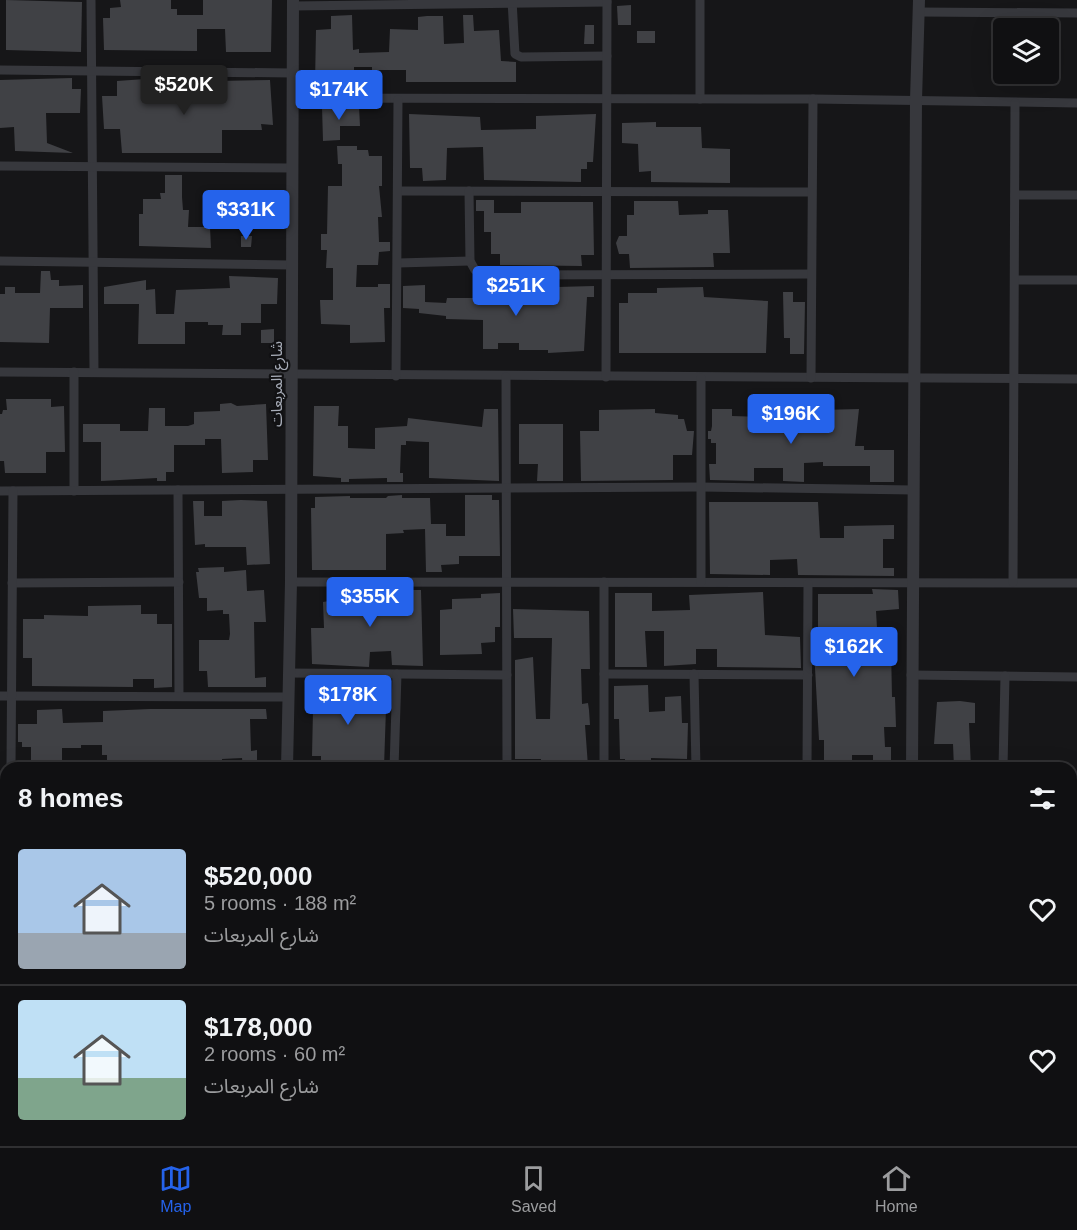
<!DOCTYPE html>
<html lang="en">
<head>
<meta charset="utf-8">
<style>
  :root { --surface:#101012; --page:#1e1e20; --text:#f1f3f6; --muted:#9c9d9f; --line:#303032; --accent:#2563eb }
  body { margin:0; font-family:Helvetica,"Noto Sans Arabic",sans-serif; background:var(--page); color:var(--text); height:100vh; display:flex; flex-direction:column; font-size:22px; white-space:nowrap }
  * { box-sizing:border-box; margin:0 }
  p { font-size:20px; color:var(--muted) }
  .icon { flex:none; width:33px; height:33px; fill:none; stroke:currentColor; stroke-width:2; stroke-linecap:round; stroke-linejoin:round }
  .map { position:relative; flex:1; overflow:hidden }
  .side { position:absolute; left:0px; top:762px; width:1077px; height:384px; display:flex; flex-direction:column; background:var(--surface); border-radius:18px 18px 0 0; box-shadow:0 6px 24px #0002,0 0 0 2px var(--line) }
  .side>* { flex:none }
  .controls { position:absolute; left:993px; top:18px; display:grid; gap:12px }
  .controls a { display:grid; place-items:center; width:66px; height:66px; border-radius:6px; background:var(--surface); box-shadow:0 6px 24px #0002,0 0 0 2px var(--line); font-size:30px }
  .price { position:absolute; translate:-50% -51px; padding:0 14px; border-radius:6px; background:var(--accent); color:#fff; font-size:20px; line-height:39px; filter:drop-shadow(0 2px 3px #0008) }
  .price::after { content:''; position:absolute; left:50%; top:36px; width:18px; height:14px; margin-left:-9px; background:inherit; clip-path:polygon(0 0,100% 0,50% 100%) }
  .price.selected { background:#222; color:#fff }
  ul { padding:0; list-style:none }
  li { display:flex; align-items:center; gap:18px; height:150px; padding:0 18px }
  li+li { border-top:2px solid var(--line) }
  li span { display:grid; place-items:center; flex:none; width:168px; height:120px; border-radius:6px; color:#555 }
  li>.icon { margin-inline-start:auto }
  span .icon { width:72px; height:72px; fill:#fffc; stroke-width:1 }
  li b { font-size:26px }
  h2 { display:flex; justify-content:space-between; align-items:center; height:72px; padding:0 18px; font-size:26px }
  .tabs { display:flex; justify-content:space-around; align-items:center; height:84px; border-top:2px solid var(--line); background:var(--surface); font-size:16px; color:var(--muted) }
  .tabs a { display:grid; justify-items:center; gap:3px }
  .tabs .selected { color:var(--accent) }
  .map>svg:first-child { display:block }
  .building { fill:#404145 }
  .lines { fill:none; stroke-linecap:round; stroke-linejoin:round }
  .minor { stroke:#37383d; stroke-width:9 }
  .tertiary { stroke:#37383d; stroke-width:12 }
  .labels { text-anchor:middle; dominant-baseline:central; stroke-width:4.5; stroke-linejoin:round; paint-order:stroke }
  .street-label { font-size:15px; fill:#a8adb8; stroke:#111113 }
</style>
</head>
<body>
<div class="map">
<svg width="1077" height="1146" viewBox="0 0 1077 1146">
  <rect width="100%" height="100%" fill="#161618"/>
  <!-- building -->
  <g class="building">
    <polygon points="6,0 82,2 81,52 6,50"/>
    <polygon points="120,0 171,0 171,9 177,9 177,15 203,15 203,0 272,0 271,52 226,52 225,29 197,29 197,51 104,50 103,18 110,18 110,8 121,7"/>
    <polygon points="631,5 631,25 618,25 617,6"/>
    <polygon points="352,15 353,50 359,49 359,53 389,52 390,29 418,30 418,17 427,16 443,16 444,44 464,43 463,15 473,15 474,31 499,30 501,61 516,62 516,82 406,82 406,70 372,70 372,67 354,67 354,83 315,83 316,30 331,29 331,16"/>
    <polygon points="585,25 594,25 594,44 584,44"/>
    <rect x="637" y="31" width="18" height="12"/>
    <polygon points="72,78 72,89 81,89 80,113 46,113 47,143 73,153 15,151 14,127 0,128 0,80"/>
    <polygon points="145,79 169,80 169,96 187,95 187,100 212,99 212,91 218,91 217,81 270,80 273,125 261,124 262,130 222,130 222,153 122,153 120,129 104,129 102,96 117,96 117,81"/>
    <polygon points="359,106 360,126 340,126 340,140 323,141 322,107"/>
    <polygon points="409,114 480,117 481,130 536,129 536,116 596,114 593,162 587,162 587,169 581,169 581,182 484,180 483,147 447,148 446,180 423,181 422,168 410,168"/>
    <polygon points="656,122 656,127 701,127 702,148 730,149 730,183 651,182 651,171 639,172 638,144 622,143 622,123"/>
    <polygon points="337,146 357,146 357,150 368,150 369,156 382,156 382,186 379,186 382,217 378,217 379,242 390,242 390,251 379,252 378,265 357,265 356,287 378,287 378,284 390,284 390,308 384,308 385,342 350,343 350,325 321,324 320,300 333,300 333,268 326,268 327,250 321,250 321,234 327,234 328,186 342,186 342,164 338,164"/>
    <polygon points="165,175 182,175 182,197 183,210 189,210 188,227 210,227 211,248 139,246 139,214 143,214 143,199 161,199 160,193 165,193"/>
    <polygon points="476,200 494,200 494,213 521,213 521,202 593,202 594,255 581,255 582,266 500,265 500,254 491,254 491,232 484,232 484,211 476,211"/>
    <polygon points="634,201 678,201 679,215 708,214 708,210 728,210 730,253 713,253 714,267 630,268 629,254 619,254 616,243 619,236 627,236 627,215 634,215"/>
    <polygon points="243,212 275,212 274,228 243,228"/>
    <polygon points="241,236 252,236 251,247 241,247"/>
    <polygon points="41,271 50,271 51,280 59,280 59,286 83,285 83,308 50,308 49,343 0,342 0,294 5,294 5,287 15,287 15,293 40,293"/>
    <polygon points="229,276 278,278 277,304 261,304 261,323 241,323 241,335 222,335 223,325 208,325 208,322 185,322 185,344 138,344 139,304 104,304 104,287 146,280 146,290 155,289 156,314 174,314 176,290 230,288"/>
    <polygon points="425,285 425,302 446,303 447,298 474,298 474,286 493,286 493,296 514,297 514,301 557,300 557,287 594,286 594,297 587,297 584,351 548,353 548,350 519,350 519,343 498,343 498,349 483,349 483,320 446,319 446,316 419,313 419,309 403,308 403,286"/>
    <polygon points="703,287 704,297 768,301 766,353 619,353 619,303 628,303 628,293 657,293 657,288"/>
    <polygon points="783,292 793,292 793,302 805,302 804,354 790,354 790,338 784,338"/>
    <polygon points="274,329 274,343 261,343 261,330"/>
    <polygon points="6,399 51,399 51,407 64,406 65,452 46,452 46,473 5,473 4,461 0,461 0,414 2,414 3,410 7,410"/>
    <polygon points="231,403 237,406 266,404 268,460 253,460 253,472 222,473 221,439 205,439 205,445 174,445 174,472 166,472 166,481 157,481 157,478 101,481 101,442 83,442 83,424 120,424 120,431 148,431 149,408 165,408 165,426 188,426 194,424 194,412 220,411 220,404"/>
    <polygon points="314,406 339,406 338,426 348,426 348,448 375,449 375,428 407,426 408,418 482,427 484,409 498,409 499,481 429,478 429,442 426,442 406,441 406,445 401,445 400,473 403,473 403,482 387,482 387,478 349,479 349,482 341,482 341,478 313,476"/>
    <polygon points="655,409 655,413 678,415 678,419 684,419 687,431 694,431 692,455 673,455 673,480 581,481 580,431 599,431 599,410"/>
    <polygon points="712,409 732,409 732,416 764,417 764,410 793,410 794,417 820,417 820,410 859,409 855,446 864,446 864,450 894,450 894,482 870,482 870,466 823,466 823,462 804,463 804,482 783,481 783,468 754,468 754,481 710,480 709,464 716,464 716,443 711,443 711,439 708,439 708,431 711,431 712,426"/>
    <polygon points="519,424 563,424 563,481 537,481 538,464 519,464"/>
    <polygon points="402,495 402,498 430,498 431,524 446,524 446,536 465,536 465,495 492,495 492,500 499,500 500,556 459,556 459,564 441,565 442,572 426,572 425,529 403,530 404,533 386,534 386,570 312,570 311,508 315,508 315,497 350,496 350,498 386,498 388,496"/>
    <polygon points="241,500 267,501 270,564 247,565 246,547 205,547 205,544 195,545 193,501 204,501 204,516 222,516 222,501"/>
    <polygon points="709,502 818,502 820,538 844,538 844,526 894,525 894,539 883,539 883,568 894,568 894,576 798,575 797,559 770,560 770,575 710,574"/>
    <polygon points="224,567 224,572 246,570 247,591 264,590 266,622 254,622 255,678 266,677 266,687 208,687 207,671 199,671 199,640 229,640 230,634 229,614 223,614 223,610 207,611 207,598 199,598 196,572 199,572 198,568"/>
    <polygon points="872,589 898,590 899,609 876,611 877,628 866,628 867,649 891,648 892,697 895,697 896,727 884,727 885,747 891,747 891,768 873,768 873,755 852,755 852,761 824,761 824,740 819,740 814,650 826,650 825,629 818,629 818,594 873,594"/>
    <polygon points="329,590 421,590 423,666 392,665 391,651 370,652 369,667 312,664 311,628 324,628 323,602 329,601"/>
    <polygon points="763,592 765,635 800,637 801,668 717,667 717,649 696,649 696,664 664,666 664,631 645,631 647,667 615,667 615,593 652,593 652,611 690,610 689,595"/>
    <polygon points="500,593 500,627 495,627 495,642 481,643 482,654 440,655 440,610 452,609 452,599 481,598 481,594"/>
    <polygon points="141,605 141,614 157,614 157,624 172,624 172,687 154,688 154,679 133,679 133,687 32,686 32,658 23,658 23,619 44,619 44,615 88,616 88,606"/>
    <polygon points="513,609 589,611 590,669 581,669 582,704 588,703 589,710 590,725 585,725 588,766 541,768 541,759 515,759 515,660 533,657 536,719 550,719 552,638 514,638"/>
    <polygon points="331,680 369,680 371,701 375,701 375,709 386,708 384,767 374,767 374,765 321,768 321,756 312,756 313,710 310,708 310,697 315,692 332,692"/>
    <polygon points="648,685 649,712 665,711 665,697 681,696 682,723 688,723 687,759 651,758 651,768 625,768 625,759 620,759 619,719 614,719 614,686"/>
    <polygon points="960,701 975,703 975,723 969,723 971,768 954,768 953,744 934,744 937,702"/>
    <polygon points="62,709 63,723 103,722 103,711 150,709 266,709 267,719 250,719 251,751 257,750 257,766 252,768 243,768 242,758 222,759 222,768 111,768 111,764 107,764 107,755 102,755 102,745 81,745 81,748 62,748 62,765 31,768 31,747 22,747 22,742 18,742 18,724 37,724 37,710"/>
  </g>
  <g class="lines">
    <!-- minor -->
    <g class="minor">
      <polyline points="91,0 94,372"/>
      <polyline points="512,0 515,54 521,57 607,56"/>
      <polyline points="700,0 700,99"/>
      <polyline points="293,6 607,2"/>
      <polyline points="919,12 1077,13"/>
      <polyline points="0,70 292,73"/>
      <polyline points="292,98 813,99 1077,103"/>
      <polyline points="0,166 292,168"/>
      <polyline points="399,191 810,192"/>
      <polyline points="469,191 470,261 475,270 485,275 811,274"/>
      <polyline points="1015,195 1077,195"/>
      <polyline points="0,261 292,265"/>
      <polyline points="398,263 470,261"/>
      <polyline points="1015,280 1077,280"/>
      <polyline points="0,372 1077,379"/>
      <polyline points="74,372 74,491"/>
      <polyline points="396,376 398,100"/>
      <polyline points="506,377 507,768"/>
      <polyline points="606,377 607,0"/>
      <polyline points="811,378 813,99"/>
      <polyline points="178,490 179,696"/>
      <polyline points="0,491 701,487 914,490"/>
      <polyline points="291,582 1077,583"/>
      <polyline points="701,582 701,378"/>
      <polyline points="1013,582 1015,103"/>
      <polyline points="12,583 179,582"/>
      <polyline points="289,673 507,675"/>
      <polyline points="604,674 808,675"/>
      <polyline points="694,674 696,768"/>
      <polyline points="911,675 1077,677"/>
      <polyline points="0,696 289,697"/>
      <polyline points="11,768 13,491"/>
      <polyline points="394,768 397,674"/>
      <polyline points="604,768 604,582"/>
      <polyline points="807,768 808,584"/>
      <polyline points="1003,768 1005,676"/>
      <polyline points="1071,881 1077,881"/>
      <polyline points="1071,1053 1077,1037"/>
      <polyline points="0,1067 6,1067"/>
      <polyline points="1071,1089 1077,1089"/>
      <polyline points="487,1140 488,1146"/>
      <polyline points="136,1146 136,1140"/>
      <polyline points="392,1146 392,1140"/>
      <polyline points="695,1146 695,1140"/>
    </g>
    <!-- tertiary -->
    <g class="tertiary">
      <polyline points="287,768 291,582 293,0"/>
      <polyline points="912,768 916,100 919,0"/>
      <polyline points="0,806 6,806"/>
      <polyline points="908,1140 908,1146"/>
    </g>
  </g>
  <g class="labels">
    <!-- street labels -->
    <g class="street-label">
      <text transform="translate(276 384) rotate(-90)">شارع المربعات</text>
    </g>
  </g>
</svg>
<div class="controls">
<a><svg class="icon" aria-label="layers" viewBox="0 0 24 24"><path d="M12 4l9 5-9 5-9-5zM3 14l9 5 9-5"/></svg></a>
</div>
<b class="price selected" style="left:184px;top:116px">$520K</b>
<b class="price" style="left:339px;top:121px">$174K</b>
<b class="price" style="left:246px;top:241px">$331K</b>
<b class="price" style="left:516px;top:317px">$251K</b>
<b class="price" style="left:791px;top:445px">$196K</b>
<b class="price" style="left:370px;top:628px">$355K</b>
<b class="price" style="left:854px;top:678px">$162K</b>
<b class="price" style="left:348px;top:726px">$178K</b>
<section class="side">
<h2>8 homes<svg class="icon" aria-label="filters" viewBox="0 0 24 24"><path d="M4 7h16M4 17h16"/><circle cx="9" cy="7" r="2"/><circle cx="15" cy="17" r="2"/></svg></h2>
<ul>
<li><span style="background:linear-gradient(#a9c7e8 70%,#9aa5b1 0)"><svg class="icon" aria-label="home" viewBox="0 0 24 24"><path d="M3 11l9-7 9 7M6 9v11h12V9"/></svg></span><div><b>$520,000</b><p>5 rooms · 188 m²</p><p>شارع المربعات</p></div><svg class="icon" aria-label="heart" viewBox="0 0 24 24"><path d="M12 20l-8-8c-3-5 5-10 8-4 3-6 11-1 8 4z"/></svg></li>
<li><span style="background:linear-gradient(#bfe0f5 65%,#7fa58c 0)"><svg class="icon" aria-label="home" viewBox="0 0 24 24"><path d="M3 11l9-7 9 7M6 9v11h12V9"/></svg></span><div><b>$178,000</b><p>2 rooms · 60 m²</p><p>شارع المربعات</p></div><svg class="icon" aria-label="heart" viewBox="0 0 24 24"><path d="M12 20l-8-8c-3-5 5-10 8-4 3-6 11-1 8 4z"/></svg></li>
</ul>
</section>
</div>
<nav class="tabs">
<a class="selected"><svg class="icon" aria-label="map" viewBox="0 0 24 24"><path d="M3 6l6-2 6 2 6-2v14l-6 2-6-2-6 2zM9 4v14M15 6v14"/></svg>Map</a>
<a><svg class="icon" aria-label="saved" viewBox="0 0 24 24"><path d="M7 4h10v16l-5-4-5 4z"/></svg>Saved</a>
<a><svg class="icon" aria-label="home" viewBox="0 0 24 24"><path d="M3 11l9-7 9 7M6 9v11h12V9"/></svg>Home</a>
</nav>
</body>
</html>
